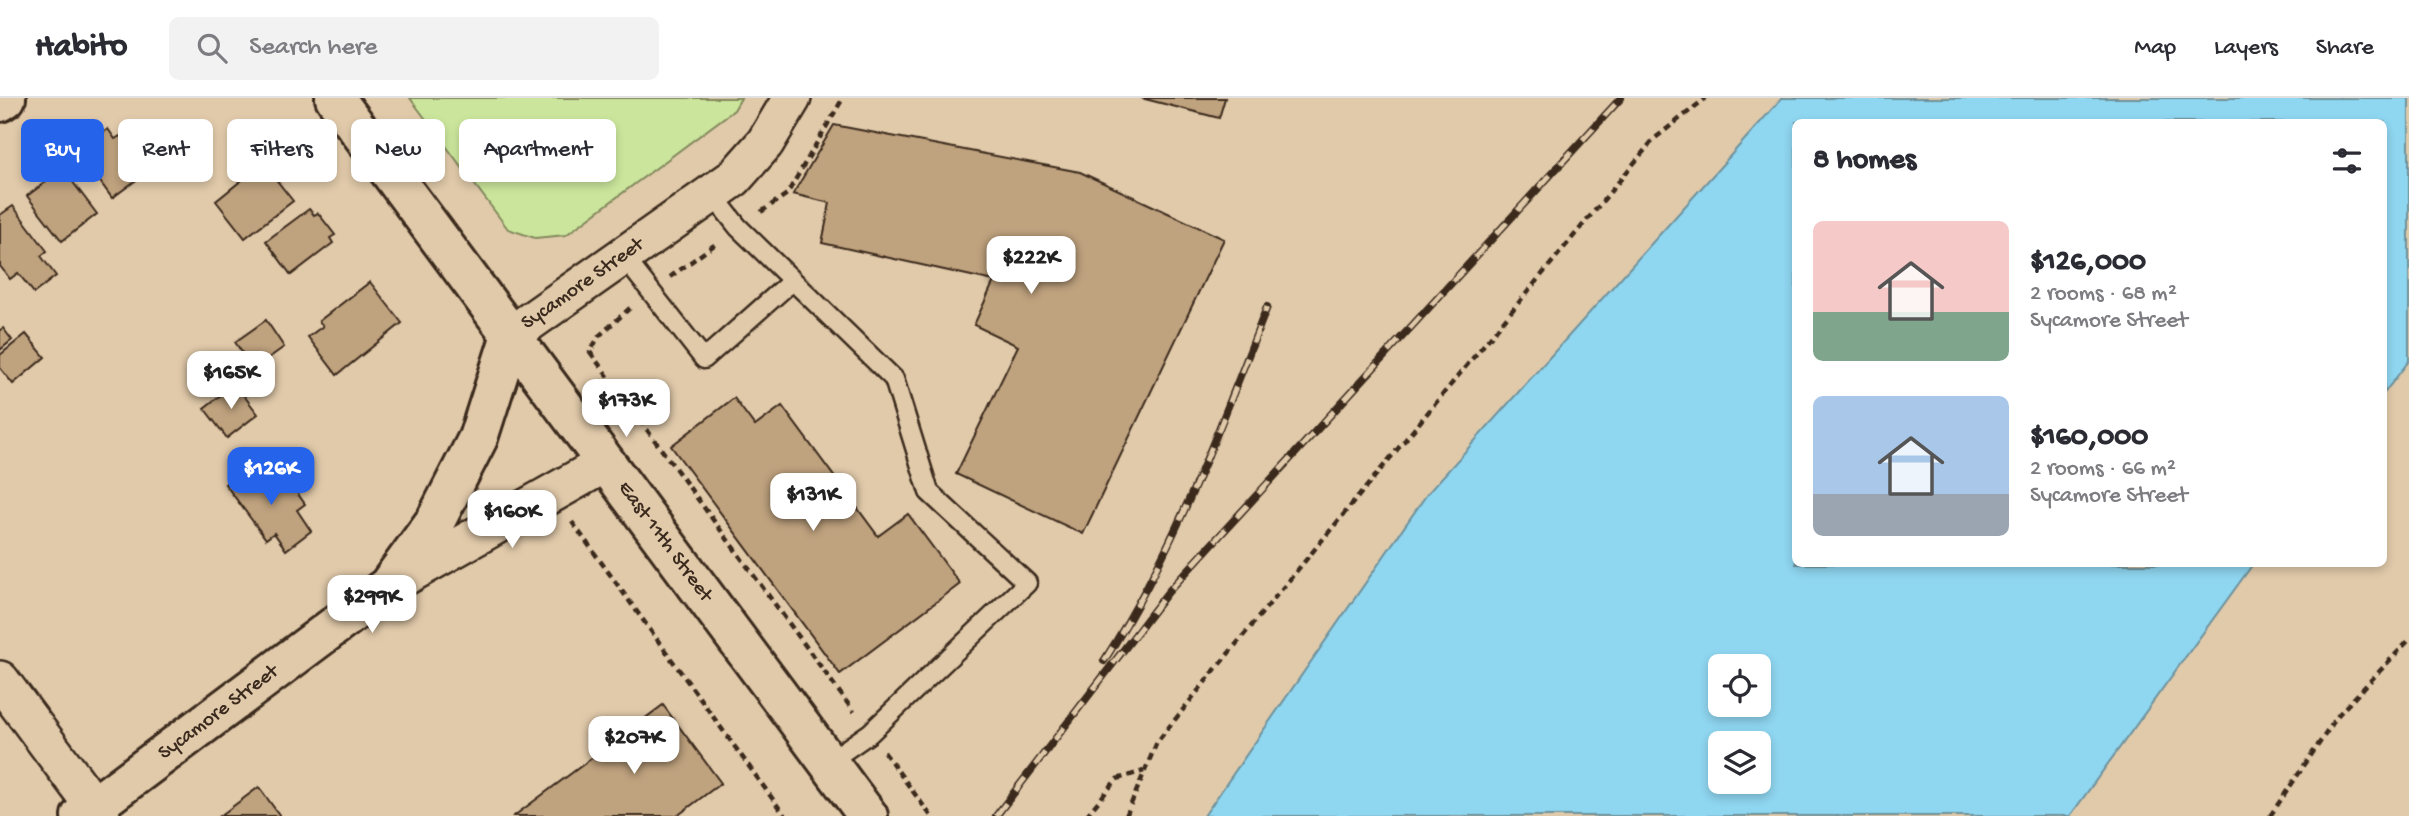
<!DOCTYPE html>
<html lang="en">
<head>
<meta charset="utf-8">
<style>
  :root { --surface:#fff; --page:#f2f2f3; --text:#2b2b33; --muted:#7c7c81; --line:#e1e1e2; --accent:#2563eb }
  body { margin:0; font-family:"Gochi Hand",sans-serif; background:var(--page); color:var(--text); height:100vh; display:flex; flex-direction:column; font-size:26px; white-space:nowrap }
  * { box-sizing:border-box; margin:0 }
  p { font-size:23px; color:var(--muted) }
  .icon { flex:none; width:38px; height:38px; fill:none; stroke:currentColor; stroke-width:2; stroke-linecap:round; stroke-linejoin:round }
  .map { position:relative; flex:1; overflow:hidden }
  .panel { position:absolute; left:1792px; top:21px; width:595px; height:448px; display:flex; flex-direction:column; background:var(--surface); border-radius:10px; box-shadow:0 4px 10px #0003 }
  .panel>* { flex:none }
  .hud { position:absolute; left:21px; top:21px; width:665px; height:63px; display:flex; gap:14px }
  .fabs { position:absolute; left:1708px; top:556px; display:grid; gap:14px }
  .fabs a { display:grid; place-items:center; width:63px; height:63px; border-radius:10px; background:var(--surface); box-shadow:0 4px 10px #0003; font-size:35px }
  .price { position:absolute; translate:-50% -60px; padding:0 16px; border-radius:14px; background:#fff; color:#222; font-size:23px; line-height:46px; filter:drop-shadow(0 2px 4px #0008) }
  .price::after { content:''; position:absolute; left:50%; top:42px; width:21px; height:16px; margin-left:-10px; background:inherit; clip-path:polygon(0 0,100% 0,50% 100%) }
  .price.active { background:var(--accent); color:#fff }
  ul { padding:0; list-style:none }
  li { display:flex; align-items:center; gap:21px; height:175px; padding:0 21px }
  li span { display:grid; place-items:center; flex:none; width:196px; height:140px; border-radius:10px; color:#555 }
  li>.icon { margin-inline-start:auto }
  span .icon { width:84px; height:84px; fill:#fffc; stroke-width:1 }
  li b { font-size:30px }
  h2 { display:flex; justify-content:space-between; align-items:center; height:84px; padding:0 21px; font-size:30px }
  .tag { padding:0 24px; border-radius:10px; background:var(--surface); box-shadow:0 4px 10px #0003; font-size:24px; line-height:63px }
  .tag.active { background:var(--accent); color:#fff }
  header { display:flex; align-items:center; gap:42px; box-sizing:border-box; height:98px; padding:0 35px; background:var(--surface); border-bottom:2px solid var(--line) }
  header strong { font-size:33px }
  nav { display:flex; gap:38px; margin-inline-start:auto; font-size:24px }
  .search { width:490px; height:63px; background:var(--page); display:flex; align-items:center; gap:18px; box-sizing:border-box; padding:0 24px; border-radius:10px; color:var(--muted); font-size:26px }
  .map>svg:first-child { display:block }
  .green { fill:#cbe69c; stroke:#83885d; stroke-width:2 }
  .water { fill:#8fd6f0; stroke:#6d919c; stroke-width:2; fill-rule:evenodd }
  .building { fill:#bfa27e; stroke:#3b2a1e; stroke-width:2 }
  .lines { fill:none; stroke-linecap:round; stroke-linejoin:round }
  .lane-casing { stroke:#3b2a1e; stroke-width:23 }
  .street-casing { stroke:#3b2a1e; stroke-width:42 }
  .secondary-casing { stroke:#3b2a1e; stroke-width:44 }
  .path { stroke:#3b2a1e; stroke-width:4.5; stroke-dasharray:7 5; stroke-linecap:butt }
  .lane { stroke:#e1caaa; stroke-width:18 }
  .street { stroke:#e1caaa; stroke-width:37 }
  .secondary { stroke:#e1caaa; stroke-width:38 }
  .rail-casing { stroke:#3b2a1e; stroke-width:8 }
  .rail { stroke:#e1caaa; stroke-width:5; stroke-dasharray:16; stroke-linecap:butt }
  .labels { text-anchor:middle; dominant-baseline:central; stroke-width:6; stroke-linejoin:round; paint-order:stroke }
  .street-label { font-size:21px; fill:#3b2a1e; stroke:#e1caaa }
</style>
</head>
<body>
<header>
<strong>Habito</strong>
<div class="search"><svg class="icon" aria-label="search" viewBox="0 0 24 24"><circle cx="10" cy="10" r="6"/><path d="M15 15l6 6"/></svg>Search here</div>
<nav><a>Map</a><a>Layers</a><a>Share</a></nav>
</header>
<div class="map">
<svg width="2409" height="718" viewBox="0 0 2409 718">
  <rect width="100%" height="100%" fill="#e1caaa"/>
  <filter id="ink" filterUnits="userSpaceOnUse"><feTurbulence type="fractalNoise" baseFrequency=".0143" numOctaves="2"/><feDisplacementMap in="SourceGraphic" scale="14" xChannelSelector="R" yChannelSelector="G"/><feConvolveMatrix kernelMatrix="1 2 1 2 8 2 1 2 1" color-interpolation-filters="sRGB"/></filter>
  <g filter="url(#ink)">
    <!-- green -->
    <polygon class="green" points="410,0 741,0 734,12 566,137 535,140 508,131"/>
    <!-- water -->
    <path class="water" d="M1782 0H2409V263L2384 295V24H1796V466H2253L2070 718H1204L1427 396ZM1720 569H1759V607H1720ZM1720 646H1759V684H1720Z"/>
    <!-- building -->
    <g class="building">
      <polygon points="1141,0 1225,0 1219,20"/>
      <polygon points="834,27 1080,74 1224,141 1083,436 956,376 1018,248 974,227 994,183 822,145 830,105 793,96"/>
      <polygon points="108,31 115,41 120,38 147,74 112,100 85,63 88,61 81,51"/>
      <polygon points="263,65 293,103 245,140 216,103"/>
      <polygon points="63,71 97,116 62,143 27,98"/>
      <polygon points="13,108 47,153 41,158 56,178 34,195 18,175 10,181 0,168 0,117"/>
      <polygon points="309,111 314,117 318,115 335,137 330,140 333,145 291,177 266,143"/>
      <polygon points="370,184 402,225 337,277 308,239 323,228 319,223"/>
      <polygon points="266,222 284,249 253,271 235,244"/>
      <polygon points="3,230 12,242 0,252 0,232"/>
      <polygon points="26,236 45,259 13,286 0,270 0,257"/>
      <polygon points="235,286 258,316 227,340 204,310"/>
      <polygon points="734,300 755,328 782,308 878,438 908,416 960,486 840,576 671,348"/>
      <polygon points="267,371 281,391 290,385 305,406 297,412 311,433 286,452 274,435 266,441 225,386 242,373 250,384"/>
      <polygon points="663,607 721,685 677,718 514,718"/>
      <polygon points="259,689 280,718 220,718"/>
    </g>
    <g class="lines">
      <!-- lane casing -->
      <g class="lane-casing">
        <g id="lane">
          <polyline points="712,96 738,129 894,281 929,394 1027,485 870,635 828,664"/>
          <polyline points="623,158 704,261 792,183"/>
        </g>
      </g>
      <!-- street casing -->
      <g class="street-casing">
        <g id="street">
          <path id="s1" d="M511 237 734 80 765 45 792 0"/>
          <polyline points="388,488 606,365"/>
          <polyline points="0,582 101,718"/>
        </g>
      </g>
      <!-- secondary casing -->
      <g class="secondary-casing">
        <g id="secondary">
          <path id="s2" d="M335 0 868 718"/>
          <polyline points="0,4 6,0"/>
          <path id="s3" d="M81 718 388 488 436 422 478 340 511 237"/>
        </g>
      </g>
      <!-- path -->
      <g class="path">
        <polyline points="761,114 787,96 843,0"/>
        <polyline points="670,179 717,145"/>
        <polyline points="630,210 599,238 590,254 854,614"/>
        <polyline points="572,424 785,718"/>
        <polyline points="884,654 931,718"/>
        <polyline points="1086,718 1117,681 1144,673"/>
        <polyline points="1126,718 1157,644 1214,573 1654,41 1706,0"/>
        <polyline points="2270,718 2339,616 2409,542"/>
      </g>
      <!-- lane -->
      <use href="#lane" class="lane"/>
      <!-- street -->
      <use href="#street" class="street"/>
      <!-- secondary -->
      <use href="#secondary" class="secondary"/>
      <!-- rail casing -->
      <g class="rail-casing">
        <g id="rail">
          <path d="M1104 563C1174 453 1220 330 1267 209"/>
          <polyline points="996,718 1168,494 1621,0"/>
        </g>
      </g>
      <!-- rail -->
      <use href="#rail" class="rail"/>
    </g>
  </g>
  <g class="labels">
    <!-- street labels -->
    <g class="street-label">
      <text stroke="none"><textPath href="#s1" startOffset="88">Sycamore Street</textPath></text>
      <text stroke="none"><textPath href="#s2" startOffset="553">East 11th Street</textPath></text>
      <text stroke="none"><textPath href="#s3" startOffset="172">Sycamore Street</textPath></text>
    </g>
  </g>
</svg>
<div class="fabs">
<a><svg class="icon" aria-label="locate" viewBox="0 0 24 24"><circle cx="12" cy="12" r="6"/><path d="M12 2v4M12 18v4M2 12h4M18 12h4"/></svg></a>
<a><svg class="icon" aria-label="layers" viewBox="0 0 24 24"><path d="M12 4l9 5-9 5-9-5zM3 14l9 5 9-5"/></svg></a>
</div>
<b class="price" style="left:1031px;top:198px">$222K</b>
<b class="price" style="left:231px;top:313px">$165K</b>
<b class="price" style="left:626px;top:341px">$173K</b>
<b class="price active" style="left:271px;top:409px">$126K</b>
<b class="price" style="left:813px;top:435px">$131K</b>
<b class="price" style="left:512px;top:452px">$160K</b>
<b class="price" style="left:372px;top:537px">$299K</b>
<b class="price" style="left:634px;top:678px">$207K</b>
<div class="hud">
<a class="tag active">Buy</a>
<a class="tag">Rent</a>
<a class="tag">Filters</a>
<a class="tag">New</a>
<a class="tag">Apartment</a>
</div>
<section class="panel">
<h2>8 homes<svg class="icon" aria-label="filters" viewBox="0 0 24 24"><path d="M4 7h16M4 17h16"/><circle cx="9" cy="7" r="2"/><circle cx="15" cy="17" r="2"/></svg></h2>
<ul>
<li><span style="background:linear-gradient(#f6c9c9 65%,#7fa58c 0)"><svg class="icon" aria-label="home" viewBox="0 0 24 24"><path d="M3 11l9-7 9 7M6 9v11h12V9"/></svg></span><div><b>$126,000</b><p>2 rooms · 68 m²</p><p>Sycamore Street</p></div></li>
<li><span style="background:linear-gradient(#a9c7e8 70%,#9aa5b1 0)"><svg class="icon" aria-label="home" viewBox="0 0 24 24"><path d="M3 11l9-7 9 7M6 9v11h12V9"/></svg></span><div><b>$160,000</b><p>2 rooms · 66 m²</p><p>Sycamore Street</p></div></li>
</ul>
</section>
</div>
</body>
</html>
